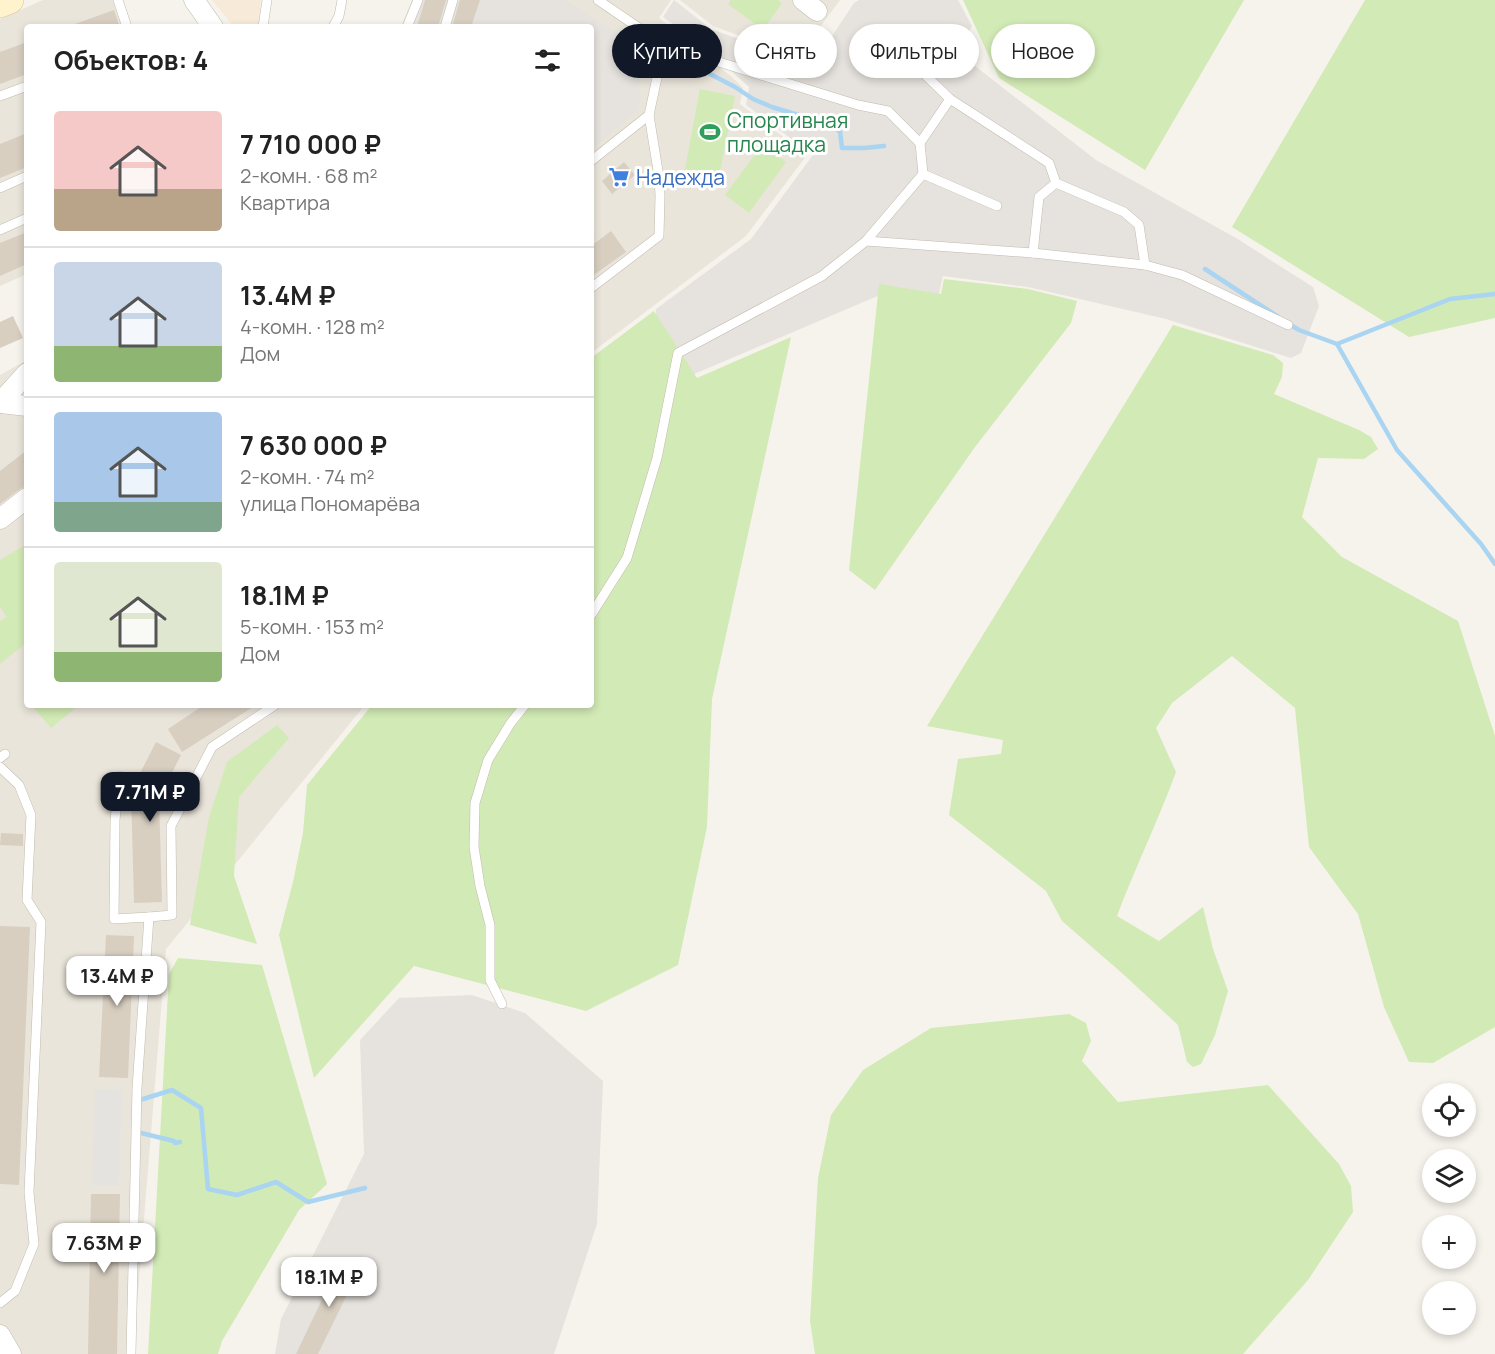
<!DOCTYPE html>
<html lang="ru">
<head>
<meta charset="utf-8">
<style>
  :root { --surface:#fff; --page:#f6f6f6; --text:#222; --muted:#767676; --line:#e0e0e0; --accent:#111827 }
  body { margin:0; font-family:Manrope,sans-serif; background:var(--page); color:var(--text); height:100vh; display:flex; flex-direction:column; font-size:22px; white-space:nowrap }
  * { box-sizing:border-box; margin:0 }
  p { font-size:20px; color:var(--muted) }
  .icon { flex:none; width:33px; height:33px; fill:none; stroke:currentColor; stroke-width:2; stroke-linecap:round; stroke-linejoin:round }
  .map { position:relative; flex:1; overflow:hidden }
  .details { position:absolute; left:24px; top:24px; width:570px; height:684px; display:flex; flex-direction:column; background:var(--surface); border-radius:6px; box-shadow:0 3px 9px #0003 }
  .details>* { flex:none }
  .hud { position:absolute; left:612px; top:24px; width:570px; height:54px; display:flex; gap:12px }
  .fabs { position:absolute; left:1422px; top:1083px; display:grid; gap:12px }
  .fabs a { display:grid; place-items:center; width:54px; height:54px; border-radius:50%; background:var(--surface); box-shadow:0 3px 9px #0003; font-size:30px }
  .price { position:absolute; translate:-50% -51px; padding:0 14px; border-radius:12px; background:#fff; color:#222; font-size:20px; line-height:39px; filter:drop-shadow(0 2px 3px #0008) }
  .price::after { content:''; position:absolute; left:50%; top:36px; width:18px; height:14px; margin-left:-9px; background:inherit; clip-path:polygon(0 0,100% 0,50% 100%) }
  .price.on { background:var(--accent); color:#fff }
  ul { padding:0; list-style:none }
  li { display:flex; align-items:center; gap:18px; height:150px; padding:0 30px }
  li+li { border-top:2px solid var(--line) }
  li span { display:grid; place-items:center; flex:none; width:168px; height:120px; border-radius:6px; color:#555 }
  li>.icon { margin-inline-start:auto }
  span .icon { width:72px; height:72px; fill:#fffc; stroke-width:1 }
  li b { font-size:26px }
  h2 { display:flex; justify-content:space-between; align-items:center; height:72px; padding:0 30px; font-size:26px }
  .chip { padding:0 21px; border-radius:27px; background:var(--surface); box-shadow:0 3px 9px #0003; font-size:21px; line-height:54px }
  .chip.on { background:var(--accent); color:#fff }
  .map>svg:first-child { display:block }
  .residential { fill:#eae5da }
  .commercial { fill:#f7ead8 }
  .industrial { fill:#e6e2dd }
  .green { fill:#d2eab5 }
  .parking { fill:#e5e3e0 }
  .lines { fill:none; stroke-linecap:round; stroke-linejoin:round }
  .stream { stroke:#a9d4f2; stroke-width:4.5 }
  .building { fill:#d8cfc1 }
  .service-casing { stroke:#c2bbae; stroke-width:10 }
  .minor-casing { stroke:#c2bbae; stroke-width:21 }
  .secondary-casing { stroke:#d6c79b; stroke-width:28 }
  .service { stroke:#fff; stroke-width:9 }
  .minor { stroke:#fff; stroke-width:20 }
  .secondary { stroke:#fff3cd; stroke-width:27 }
  .labels { text-anchor:middle; dominant-baseline:central; stroke-width:6; stroke-linejoin:round; paint-order:stroke }
  .leisure-label { font-size:21px; fill:#27864d; stroke:#fff; text-anchor:start }
  .shop-label { font-size:21px; fill:#366cbe; stroke:#fff; text-anchor:start }
</style>
</head>
<body>
<div class="map">
<svg width="1495" height="1354" viewBox="0 0 1495 1354">
  <rect width="100%" height="100%" fill="#f6f3ec"/>
  <!-- residential -->
  <g class="residential">
    <polygon points="43,0 123,0 132,27 27,27 27,274 0,286 0,19"/>
    <polygon points="412,0 671,0 659,18 733,78 743,88 740,104 807,155 746,236 591,353 591,27 401,27"/>
    <polygon points="680,0 840,0 798,57 713,26"/>
    <polygon points="27,360 27,705 365,705 166,949 133,1354 0,1354 0,375"/>
  </g>
  <!-- commercial -->
  <polygon class="commercial" points="212,0 261,0 258,27 234,27"/>
  <!-- industrial -->
  <g class="industrial">
    <polygon points="422,0 565,0 632,42 640,68 639,109 591,150 591,27 413,27"/>
    <polygon points="674,0 711,29 812,66 854,3 859,0 958,0 972,26 957,52 1096,160 1236,238 1313,287 1319,306 1301,353 1291,358 1166,319 1028,287 943,276 936,306 880,295 692,375 656,318 656,309 751,239 813,155 746,105 749,87 701,44 663,17"/>
    <polygon points="472,995 525,1013 603,1081 597,1224 554,1354 275,1354 281,1319 364,1154 360,1040 399,998"/>
  </g>
  <!-- green -->
  <g class="green">
    <polygon points="731,0 778,0 782,3 763,30 728,4"/>
    <polygon points="963,0 1244,0 1145,170 999,78"/>
    <polygon points="1365,0 1495,0 1495,318 1409,337 1232,227"/>
    <polygon points="700,89 735,96 719,176 685,169"/>
    <polygon points="762,145 786,162 749,213 725,195"/>
    <polygon points="944,279 1028,289 1077,301 1071,323 975,447 875,590 849,570 879,284 941,294"/>
    <polygon points="654,311 697,378 791,337 712,699 707,827 678,965 586,1011 414,966 314,1078 279,935 293,882 303,833 307,785 372,705 591,705 591,358"/>
    <path d="M1173 325 1273 355 1283 363 1282 377 1274 394 1359 430 1371 437 1378 449 1364 459 1318 458 1302 517 1342 557 1458 621 1495 736V1027L1433 1063 1409 1062 1384 1007 1358 914 1309 847 1295 708 1232 656 1172 703 1156 728 1176 772C1158 821 1135 868 1117 916L1159 941 1203 907 1213 949 1228 991 1215 1035 1201 1064 1193 1067 1187 1062 1178 1025 1123 974 1062 921 1046 891 949 815 958 759 1001 754 1003 740 927 726Z"/>
    <polygon points="27,544 27,642 0,664 0,621 7,617 0,607 0,560"/>
    <polygon points="38,705 79,705 51,728 34,708"/>
    <polygon points="277,725 289,738 239,797 234,876 257,944 190,925 209,817 227,762"/>
    <polygon points="178,958 262,965 327,1184 299,1210 222,1341 218,1354 148,1354 169,974"/>
    <polygon points="1069,1014 1086,1023 1091,1041 1082,1061 1118,1102 1268,1085 1339,1164 1351,1186 1353,1212 1308,1280 1243,1354 815,1354 810,1321 818,1178 831,1115 863,1070 931,1028"/>
  </g>
  <!-- parking -->
  <polygon class="parking" points="95,1089 122,1090 119,1185 92,1185"/>
  <g class="lines">
    <!-- stream -->
    <g class="stream">
      <polyline points="678,64 687,62 735,87 753,99 772,107 808,118 840,131 842,148 864,148 884,146"/>
      <polyline points="1205,269 1277,316"/>
      <polyline points="1289,324 1299,330 1337,344 1450,299 1495,294"/>
      <polyline points="1337,344 1397,450 1481,544 1495,564"/>
      <polyline points="140,1100 172,1090 201,1108 208,1189 237,1195 276,1182 308,1202 365,1188"/>
      <polyline points="141,1133 174,1141 175,1143 180,1142"/>
    </g>
  </g>
  <!-- building -->
  <g class="building">
    <polygon points="425,0 446,0 438,27 417,27"/>
    <polygon points="460,0 480,0 471,27 452,27"/>
    <polygon points="114,10 120,27 72,27 72,25"/>
    <polygon points="27,42 27,74 0,84 0,52"/>
    <polygon points="27,133 27,167 0,178 0,144"/>
    <polygon points="624,162 635,175 612,194 602,181"/>
    <polygon points="611,231 626,252 591,277 591,246"/>
    <polygon points="27,232 27,264 0,276 0,243"/>
    <polygon points="13,316 23,338 0,348 0,322"/>
    <polygon points="27,450 27,486 20,489 0,504 0,471"/>
    <polygon points="204,705 256,705 182,752 168,729"/>
    <polygon points="156,742 181,755 159,798 162,902 134,903 131,791"/>
    <polygon points="1,833 23,834 23,846 0,845"/>
    <polygon points="0,926 30,927 19,1185 0,1184"/>
    <polygon points="106,935 134,936 128,1078 99,1077"/>
    <polygon points="91,1194 120,1194 117,1354 88,1354"/>
    <polygon points="341,1260 361,1266 318,1354 296,1354"/>
  </g>
  <g class="lines">
    <!-- service casing -->
    <g class="service-casing">
      <g id="service">
        <polyline points="118,0 127,27"/>
        <polyline points="598,0 664,45 649,115"/>
        <polyline points="263,27 267,0"/>
        <polyline points="333,27 339,16 342,0"/>
        <polyline points="407,27 418,0"/>
        <polyline points="445,27 453,0"/>
        <polyline points="923,30 909,59 950,99 1049,163 1056,183 1124,212 1139,225 1145,265"/>
        <polyline points="664,45 858,105 888,111 920,143 950,99"/>
        <polyline points="0,96 27,86"/>
        <polyline points="920,143 923,174 997,206"/>
        <polyline points="591,161 649,115 659,177 660,196 659,236 591,288"/>
        <polyline points="0,188 27,176"/>
        <polyline points="0,230 27,218"/>
        <polyline points="866,241 923,174"/>
        <polyline points="1033,253 1145,265 1182,275 1288,325"/>
        <polyline points="591,615 627,558 657,458 678,353 822,276 866,241 1033,253 1039,197 1056,183"/>
        <polyline points="0,758 5,754"/>
        <polyline points="0,767 19,785 31,815 27,900 41,922 29,1192 34,1244 15,1291 0,1303"/>
        <polyline points="120,776 115,820 114,919 149,917"/>
        <polyline points="502,1004 490,980 490,925 480,886 474,847 475,803 488,760 510,724 525,705"/>
        <polyline points="131,1354 137,1088 149,917 172,915 171,826 212,747 275,705"/>
      </g>
    </g>
    <!-- minor casing -->
    <g class="minor-casing">
      <g id="minor">
        <polyline points="194,0 213,27"/>
        <polyline points="803,0 817,11"/>
        <polyline points="0,403 27,373"/>
        <polyline points="0,403 27,406"/>
        <polyline points="0,519 27,498"/>
        <polyline points="0,1335 11,1354"/>
      </g>
    </g>
    <!-- secondary casing -->
    <g class="secondary-casing">
      <polyline id="secondary" points="0,4 10,0"/>
    </g>
    <!-- service -->
    <use href="#service" class="service"/>
    <!-- minor -->
    <use href="#minor" class="minor"/>
    <!-- secondary -->
    <use href="#secondary" class="secondary"/>
  </g>
  <!-- icons -->
  <defs>
    <g id="stadium-bare" transform="scale(1.62)"><path d="M0-5a6.5 5 0 1 0 0 10a6.5 5 0 1 0 0-10ZM-3.5-1.8h7v3.6h-7Z" fill="#2e9e5b" stroke="#fff" stroke-width="2.5" paint-order="stroke"/></g>
    <g id="supermarket-bare" transform="scale(1.62)"><path d="M-6-5.5h2.5l.6 2H6L4.5 2H-2.5L-4.4-4H-6ZM-1.5 3.2a1.3 1.3 0 1 0 .1 0ZM3 3.2a1.3 1.3 0 1 0 .1 0Z" fill="#3f7fe0" stroke="#fff" stroke-width="2.5" paint-order="stroke"/></g>
  </defs>
  <g fill-rule="evenodd">
    <use href="#stadium-bare" x="710" y="132"/>
    <use href="#supermarket-bare" x="619" y="177"/>
  </g>
  <g class="labels">
    <!-- leisure labels -->
    <g class="leisure-label">
      <text x="727" y="120">Спортивная<tspan x="727" dy="24">площадка</tspan></text>
    </g>
    <!-- shop labels -->
    <g class="shop-label">
      <text x="636" y="177">Надежда</text>
    </g>
  </g>
</svg>
<div class="fabs">
<a><svg class="icon" aria-label="locate" viewBox="0 0 24 24"><circle cx="12" cy="12" r="6"/><path d="M12 2v4M12 18v4M2 12h4M18 12h4"/></svg></a>
<a><svg class="icon" aria-label="layers" viewBox="0 0 24 24"><path d="M12 4l9 5-9 5-9-5zM3 14l9 5 9-5"/></svg></a>
<a>+</a>
<a>−</a>
</div>
<b class="price on" style="left:150px;top:823px">7.71M ₽</b>
<b class="price" style="left:117px;top:1007px">13.4M ₽</b>
<b class="price" style="left:104px;top:1274px">7.63M ₽</b>
<b class="price" style="left:329px;top:1308px">18.1M ₽</b>
<div class="hud">
<a class="chip on">Купить</a>
<a class="chip">Снять</a>
<a class="chip">Фильтры</a>
<a class="chip">Новое</a>
</div>
<section class="details">
<h2>Объектов: 4<svg class="icon" aria-label="filters" viewBox="0 0 24 24"><path d="M4 7h16M4 17h16"/><circle cx="9" cy="7" r="2"/><circle cx="15" cy="17" r="2"/></svg></h2>
<ul>
<li><span style="background:linear-gradient(#f6c9c9 65%,#b9a48a 0)"><svg class="icon" aria-label="home" viewBox="0 0 24 24"><path d="M3 11l9-7 9 7M6 9v11h12V9"/></svg></span><div><b>7 710 000 ₽</b><p>2-комн. · 68 m²</p><p>Квартира</p></div></li>
<li><span style="background:linear-gradient(#c9d6e8 70%,#8fb573 0)"><svg class="icon" aria-label="home" viewBox="0 0 24 24"><path d="M3 11l9-7 9 7M6 9v11h12V9"/></svg></span><div><b>13.4M ₽</b><p>4-комн. · 128 m²</p><p>Дом</p></div></li>
<li><span style="background:linear-gradient(#a9c7e8 75%,#7fa58c 0)"><svg class="icon" aria-label="home" viewBox="0 0 24 24"><path d="M3 11l9-7 9 7M6 9v11h12V9"/></svg></span><div><b>7 630 000 ₽</b><p>2-комн. · 74 m²</p><p>улица Пономарёва</p></div></li>
<li><span style="background:linear-gradient(#dfe7d0 75%,#8fb573 0)"><svg class="icon" aria-label="home" viewBox="0 0 24 24"><path d="M3 11l9-7 9 7M6 9v11h12V9"/></svg></span><div><b>18.1M ₽</b><p>5-комн. · 153 m²</p><p>Дом</p></div></li>
</ul>
</section>
</div>
</body>
</html>
